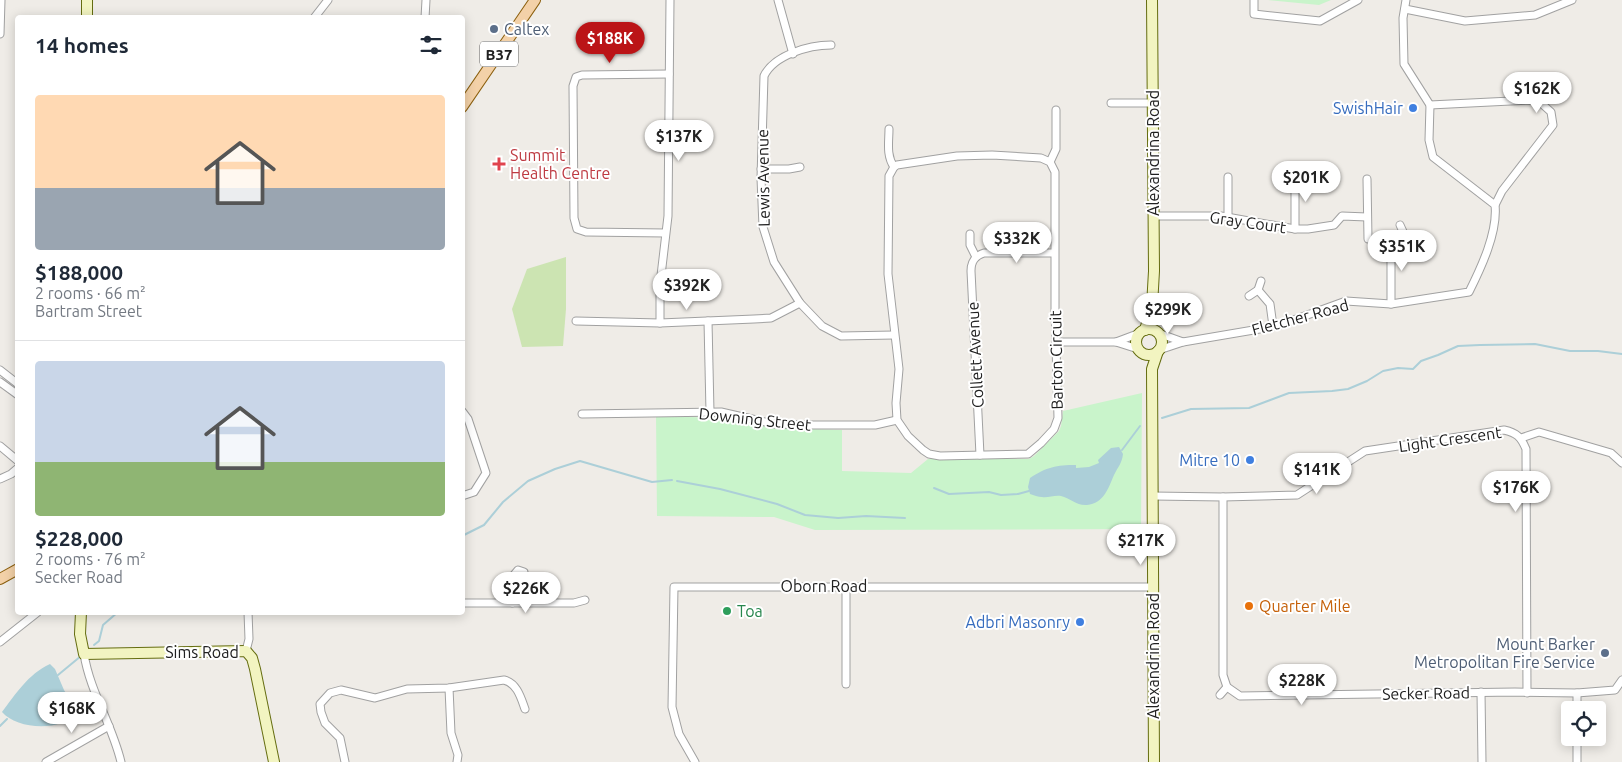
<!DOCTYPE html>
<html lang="en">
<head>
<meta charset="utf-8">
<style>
  :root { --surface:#fff; --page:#f6f6f7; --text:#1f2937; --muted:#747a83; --line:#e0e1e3; --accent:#bb1417 }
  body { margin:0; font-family:Ubuntu,sans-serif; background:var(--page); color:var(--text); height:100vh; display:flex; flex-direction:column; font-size:19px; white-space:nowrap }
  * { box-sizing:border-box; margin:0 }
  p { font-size:16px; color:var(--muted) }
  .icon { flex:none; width:28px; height:28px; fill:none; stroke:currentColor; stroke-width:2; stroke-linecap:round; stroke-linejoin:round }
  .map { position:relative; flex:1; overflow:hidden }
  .side { position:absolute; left:15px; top:15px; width:450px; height:600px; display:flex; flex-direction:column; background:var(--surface); border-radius:5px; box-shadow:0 2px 12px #0003 }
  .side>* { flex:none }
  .tools { position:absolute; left:1561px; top:701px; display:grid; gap:10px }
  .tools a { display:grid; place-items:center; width:45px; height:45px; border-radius:5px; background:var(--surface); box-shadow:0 2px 12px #0003; font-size:25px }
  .price { position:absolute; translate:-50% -42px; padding:0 11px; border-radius:18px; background:#fff; color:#222; font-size:16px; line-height:32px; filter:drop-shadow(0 1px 2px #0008) }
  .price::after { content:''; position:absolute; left:50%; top:30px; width:15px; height:11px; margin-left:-8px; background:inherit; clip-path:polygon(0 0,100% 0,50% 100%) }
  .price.current { background:var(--accent); color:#fff }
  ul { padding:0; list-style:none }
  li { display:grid; align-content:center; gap:10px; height:265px; padding:0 20px }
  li+li { border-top:1px solid var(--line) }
  li span { display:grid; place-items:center; height:155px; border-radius:5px; color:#555 }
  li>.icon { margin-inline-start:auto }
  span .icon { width:90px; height:90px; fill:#fffc; stroke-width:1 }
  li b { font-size:21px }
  h2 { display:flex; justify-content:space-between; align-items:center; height:60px; padding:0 20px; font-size:21px }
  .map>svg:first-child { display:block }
  .grass { fill:#cce4b2 }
  .park { fill:#c9f4cb }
  .water { fill:#accfd8 }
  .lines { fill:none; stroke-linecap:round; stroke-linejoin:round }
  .stream { stroke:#accfd8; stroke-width:2 }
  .street-casing { stroke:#a1a1a1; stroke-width:9 }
  .secondary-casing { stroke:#656d10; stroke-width:12 }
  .primary-casing { stroke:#8c600f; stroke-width:12 }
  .street { stroke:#fff; stroke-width:7 }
  .secondary { stroke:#f2f4c1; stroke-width:10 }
  .primary { stroke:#f3d1a8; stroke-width:10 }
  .service-dot { fill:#5c6f8a; stroke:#fff; stroke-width:2 }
  .shop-dot { fill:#3f7fe0; stroke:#fff; stroke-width:2 }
  .health-dot { fill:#e0444e; stroke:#fff; stroke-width:2 }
  .food-dot { fill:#e8710a; stroke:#fff; stroke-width:2 }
  .leisure-dot { fill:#2e9e5b; stroke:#fff; stroke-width:2 }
  .labels { text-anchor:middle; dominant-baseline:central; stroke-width:4; stroke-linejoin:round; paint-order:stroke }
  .shield { fill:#fff; stroke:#636363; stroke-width:1 }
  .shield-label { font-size:15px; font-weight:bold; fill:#202020 }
  .service-label { font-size:16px; fill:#4e5e75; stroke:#fff; text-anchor:start }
  .shop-label { font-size:16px; fill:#366cbe; stroke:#fff; text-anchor:end }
  .street-label { font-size:16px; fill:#202020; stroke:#fff }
  .health-label { font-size:16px; fill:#be3a42; stroke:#fff; text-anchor:start }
  .food-label { font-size:16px; fill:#c56008; stroke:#fff; text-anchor:start }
  .leisure-label { font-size:16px; fill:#27864d; stroke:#fff; text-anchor:start }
</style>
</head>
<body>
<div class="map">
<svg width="1622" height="762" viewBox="0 0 1622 762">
  <rect width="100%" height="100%" fill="#efece7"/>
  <!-- grass -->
  <polygon class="grass" points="566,257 566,309 563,346 522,347 512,309 527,269"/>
  <!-- park -->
  <g class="park">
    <polygon points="1268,0 1331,0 1319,5"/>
    <polygon points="1142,393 1141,529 815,530 774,517 657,516 656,416 721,418 775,428 842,430 842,471 911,473 928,459 1029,459 1034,456 1059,431 1061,426 1063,411"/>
  </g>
  <!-- water -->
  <g class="water">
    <path d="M1119 447 1123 454C1122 463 1118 467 1114 475 1108 489 1104 503 1087 505 1077 506 1070 498 1061 496 1054 495 1048 498 1042 497 1038 497 1034 495 1030 494L1028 487 1030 478C1047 467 1056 465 1076 465V468L1089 467 1099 463 1098 460 1111 448Z"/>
    <path d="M50 664 55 669 64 690 77 712C63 732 17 730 2 712 15 695 28 674 50 664Z"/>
  </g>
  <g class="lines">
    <!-- stream -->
    <g class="stream">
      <polyline points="1162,418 1191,409 1249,408 1289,393 1332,391 1348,389 1367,381 1383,371 1398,368 1413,369 1421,361 1438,355 1458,346 1480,345 1535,344 1570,351 1598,351 1622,354"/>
      <polyline points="1122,450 1140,426"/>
      <polyline points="677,481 720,489 777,504 805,515 838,518 866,516 905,518"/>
      <polyline points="934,488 949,494 989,492 1001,495 1018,494 1029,491"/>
      <polyline points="462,536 484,525 503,502 528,481 555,469 580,461 652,482 672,480"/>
      <polyline points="94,645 99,641 103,625 118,612"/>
      <polyline points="58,675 81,656"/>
      <polyline points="0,726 7,719"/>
    </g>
    <!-- street casing -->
    <g class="street-casing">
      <g id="street">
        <polyline points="778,0 793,54"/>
        <polyline points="1254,0 1254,14 1320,21 1358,0"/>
        <polyline points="1405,9 1465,21 1535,15 1572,0"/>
        <polyline points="314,18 328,0"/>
        <polyline points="425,18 426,0"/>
        <polyline points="0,34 1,0"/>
        <path d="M831 45C809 45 774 55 764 76L761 178 763 227 774 262 800 303 822 326 841 336 894 335"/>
        <polyline points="1111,103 1153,103"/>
        <polyline points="1430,105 1530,100 1541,103 1551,112 1553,125 1502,191 1495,205"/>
        <path d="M889 129C889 142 886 155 894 167"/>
        <polygon points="992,155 1041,158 1050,162 1055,172 1055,309 1058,418 1054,429 1041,443 1028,454 940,456 929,454 923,450 908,436 897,420 896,403 899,369 888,274 889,176 894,167 897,165 957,156"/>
        <polyline points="1050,162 1056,149 1056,110"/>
        <polyline points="761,169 789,169 800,167"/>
        <polyline points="1295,178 1295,229"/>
        <polyline points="1367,179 1368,239"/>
        <polyline points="1154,216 1221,216 1295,229 1308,229 1334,225 1342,216 1367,217"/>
        <polyline points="1228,217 1228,177"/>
        <polyline points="1400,225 1405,236 1415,240"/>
        <polyline points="665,233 586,232 577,229 574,218 573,86 576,77 582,75 669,74"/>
        <polyline points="970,234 970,245 976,257"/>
        <polyline points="1258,290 1270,304 1273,326"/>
        <polyline points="1249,296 1258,290 1261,281"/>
        <polyline points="1391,304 1391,256 1400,241 1405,236"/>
        <polyline points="576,321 660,323 754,319 771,318 800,303"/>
        <polyline points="708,321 710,412"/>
        <polyline points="660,323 660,284 668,216 670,0"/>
        <polyline points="1158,333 1183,342"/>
        <polyline points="1057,342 1116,342 1138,349"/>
        <polyline points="1116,342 1140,333"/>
        <path d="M1159 350 1183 342 1277 326 1346 301 1391 304 1469 292C1481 268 1498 232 1495 205L1433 157 1429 140 1430 105 1404 64 1403 18 1406 0"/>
        <polyline points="0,370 18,384"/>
        <polyline points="0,382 18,395"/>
        <polyline points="462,411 468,419 486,473 474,492 462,496"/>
        <polyline points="582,414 721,412 774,424 813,425 875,425 897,420"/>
        <polyline points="1521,438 1539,432 1611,453 1622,463"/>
        <polyline points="0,446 18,461"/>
        <path d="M980 455 971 271C971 261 975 256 984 253H1054"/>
        <polyline points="0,479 11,474 18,468"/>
        <polyline points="1153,496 1223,497 1223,675 1227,687 1240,696 1515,692 1577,693 1615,690 1622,680"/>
        <path d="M1223 497 1297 495 1365 451 1504 430C1517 433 1521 437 1526 449L1527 693"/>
        <polyline points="462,603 574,603 585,600"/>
        <polyline points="512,603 513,576 518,570 524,572 523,603"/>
        <polyline points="0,642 38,612"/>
        <polyline points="246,651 249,639 248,612"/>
        <path d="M84 654C90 692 112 724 121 762"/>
        <polyline points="846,684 846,586"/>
        <polyline points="449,688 451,733 458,755 457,762"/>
        <polyline points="1481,692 1482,762"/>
        <polyline points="1220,695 1227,687"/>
        <polyline points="1577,710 1577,693"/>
        <polyline points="46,762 109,726"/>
        <path d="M345 762 340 738 325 723 321 712 320 704 330 693 341 690 375 698 407 689 449 688 504 680C517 683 521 698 525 709"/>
        <polyline points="695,762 679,734 672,707 674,587 1153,587"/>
        <polyline points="1577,762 1577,738"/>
      </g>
    </g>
    <!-- secondary casing -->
    <g class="secondary-casing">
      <g id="secondary">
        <polyline points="87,0 87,18"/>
        <circle cx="1149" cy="342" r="13"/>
        <polyline points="1145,330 1152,306 1154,271 1152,0"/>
        <polyline points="81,612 80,634 84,654 246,651 252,658 255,669 274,762"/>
        <polyline points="1154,762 1152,369 1158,351"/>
      </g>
    </g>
    <!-- primary casing -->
    <g class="primary-casing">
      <g id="primary">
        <polyline points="462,107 535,0"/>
        <polyline points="0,579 18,569"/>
      </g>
    </g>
    <!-- street -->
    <use href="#street" class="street"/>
    <!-- secondary -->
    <use href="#secondary" class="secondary"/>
    <!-- primary -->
    <use href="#primary" class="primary"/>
  </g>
  <!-- markers -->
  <g class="service-dot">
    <circle cx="494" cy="29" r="5"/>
    <circle cx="1605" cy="653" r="5"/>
  </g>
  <g class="shop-dot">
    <circle cx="1413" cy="108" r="5"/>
    <circle cx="1250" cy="460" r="5"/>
    <circle cx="1080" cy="622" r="5"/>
  </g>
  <path class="health-dot" d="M496.5 156.5h5v5h5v5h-5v5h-5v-5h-5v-5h5z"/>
  <circle class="food-dot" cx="1249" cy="606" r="5"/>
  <circle class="leisure-dot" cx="727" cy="611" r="5"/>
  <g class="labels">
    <!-- shield labels -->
    <rect class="shield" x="480" y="41.5" width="38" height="25" rx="4"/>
    <g class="shield-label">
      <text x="499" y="54">B37</text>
    </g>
    <!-- service labels -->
    <g class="service-label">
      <text x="504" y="29">Caltex</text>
      <text x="1595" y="644" text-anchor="end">Mount Barker<tspan x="1595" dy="18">Metropolitan Fire Service</tspan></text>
    </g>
    <!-- shop labels -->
    <g class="shop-label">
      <text x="1403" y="108">SwishHair</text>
      <text x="1240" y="460">Mitre 10</text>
      <text x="1070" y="622">Adbri Masonry</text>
    </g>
    <!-- street labels -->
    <g class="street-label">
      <text transform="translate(1153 153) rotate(-90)">Alexandrina Road</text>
      <text transform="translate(763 178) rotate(-91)">Lewis Avenue</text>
      <text transform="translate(1248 222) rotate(8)">Gray Court</text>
      <text transform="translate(1300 317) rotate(-15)">Fletcher Road</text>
      <text transform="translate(975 355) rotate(-93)">Collett Avenue</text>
      <text transform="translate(1056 360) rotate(-91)">Barton Circuit</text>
      <text transform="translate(755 419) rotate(6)">Downing Street</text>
      <text transform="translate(1450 439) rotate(-8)">Light Crescent</text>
      <text x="824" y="586">Oborn Road</text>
      <text x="202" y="652">Sims Road</text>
      <text transform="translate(1153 656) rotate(-90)">Alexandrina Road</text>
      <text transform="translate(1426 693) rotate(-1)">Secker Road</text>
    </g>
    <!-- health labels -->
    <g class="health-label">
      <text x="510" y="155">Summit<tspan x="510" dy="18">Health Centre</tspan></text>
    </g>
    <!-- food labels -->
    <g class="food-label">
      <text x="1259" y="606">Quarter Mile</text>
    </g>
    <!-- leisure labels -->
    <g class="leisure-label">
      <text x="737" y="611">Toa</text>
    </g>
  </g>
</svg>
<div class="tools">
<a><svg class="icon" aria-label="locate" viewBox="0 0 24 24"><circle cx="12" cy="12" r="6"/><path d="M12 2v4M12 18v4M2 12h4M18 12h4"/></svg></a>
</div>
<b class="price current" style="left:610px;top:64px">$188K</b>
<b class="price" style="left:1537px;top:114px">$162K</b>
<b class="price" style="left:679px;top:162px">$137K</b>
<b class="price" style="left:1306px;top:203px">$201K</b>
<b class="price" style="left:1017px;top:264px">$332K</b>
<b class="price" style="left:1402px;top:272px">$351K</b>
<b class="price" style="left:687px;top:311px">$392K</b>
<b class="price" style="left:1168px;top:335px">$299K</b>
<b class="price" style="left:1317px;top:495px">$141K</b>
<b class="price" style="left:1516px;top:513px">$176K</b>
<b class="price" style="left:1141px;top:566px">$217K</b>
<b class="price" style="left:526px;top:614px">$226K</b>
<b class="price" style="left:1302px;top:706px">$228K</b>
<b class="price" style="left:72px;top:734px">$168K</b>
<section class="side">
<h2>14 homes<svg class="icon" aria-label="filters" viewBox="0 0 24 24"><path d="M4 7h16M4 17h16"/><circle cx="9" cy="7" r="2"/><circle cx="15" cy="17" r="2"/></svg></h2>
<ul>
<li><span style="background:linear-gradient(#ffd9b3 60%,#9aa5b1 0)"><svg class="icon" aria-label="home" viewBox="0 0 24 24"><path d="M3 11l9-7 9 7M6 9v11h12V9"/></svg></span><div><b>$188,000</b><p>2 rooms · 66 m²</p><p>Bartram Street</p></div></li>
<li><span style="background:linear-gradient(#c9d6e8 65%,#8fb573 0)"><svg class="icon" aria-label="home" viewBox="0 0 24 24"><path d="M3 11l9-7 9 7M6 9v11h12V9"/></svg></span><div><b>$228,000</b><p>2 rooms · 76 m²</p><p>Secker Road</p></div></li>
</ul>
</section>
</div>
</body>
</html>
